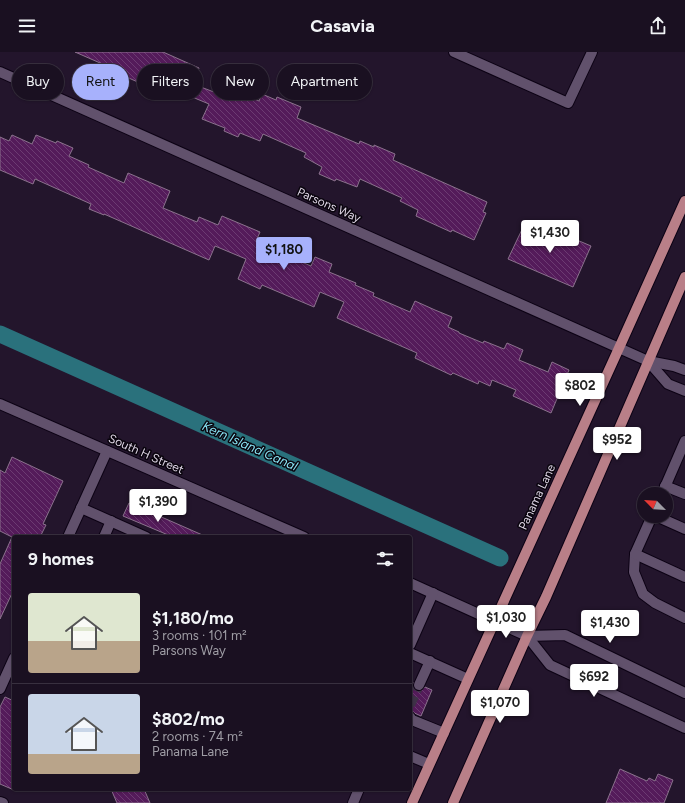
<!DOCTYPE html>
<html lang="en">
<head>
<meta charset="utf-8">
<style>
  :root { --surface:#1a1021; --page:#23192a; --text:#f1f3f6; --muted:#9f9da5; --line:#38303f; --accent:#a7b1fc }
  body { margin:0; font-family:Figtree,sans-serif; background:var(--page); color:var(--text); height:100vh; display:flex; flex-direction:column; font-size:15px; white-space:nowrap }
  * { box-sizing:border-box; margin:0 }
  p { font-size:13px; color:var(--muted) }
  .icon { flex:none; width:22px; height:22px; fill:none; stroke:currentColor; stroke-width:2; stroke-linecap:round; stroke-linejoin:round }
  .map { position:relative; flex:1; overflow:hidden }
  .panel { position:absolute; left:12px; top:483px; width:400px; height:256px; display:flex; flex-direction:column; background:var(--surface); border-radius:4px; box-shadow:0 1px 3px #0004,0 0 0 1px var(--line) }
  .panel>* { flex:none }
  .hud { position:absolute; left:12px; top:12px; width:400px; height:36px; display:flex; gap:8px }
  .needle { width:26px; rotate:294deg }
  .fabs { position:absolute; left:637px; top:435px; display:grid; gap:8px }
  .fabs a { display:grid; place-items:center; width:36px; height:36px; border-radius:50%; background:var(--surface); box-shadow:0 1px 3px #0004,0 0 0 1px var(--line); font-size:20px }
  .price { position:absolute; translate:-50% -34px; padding:0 9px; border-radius:4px; background:#fff; color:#222; font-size:13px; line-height:26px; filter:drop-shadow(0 1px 2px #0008) }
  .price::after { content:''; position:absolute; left:50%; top:24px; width:12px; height:9px; margin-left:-6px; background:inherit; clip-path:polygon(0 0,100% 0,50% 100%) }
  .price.selected { background:var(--accent); color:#111 }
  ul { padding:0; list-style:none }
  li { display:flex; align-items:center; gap:12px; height:100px; padding:0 16px }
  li+li { border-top:1px solid var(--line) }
  li span { display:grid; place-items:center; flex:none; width:112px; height:80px; border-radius:4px; color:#555 }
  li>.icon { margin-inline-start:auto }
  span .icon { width:48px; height:48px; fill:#fffc; stroke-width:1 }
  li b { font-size:17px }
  h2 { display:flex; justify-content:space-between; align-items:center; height:48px; padding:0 16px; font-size:17px }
  .tag { padding:0 14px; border-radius:18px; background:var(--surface); box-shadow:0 1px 3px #0004,0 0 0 1px var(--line); font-size:14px; line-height:36px }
  .tag.selected { background:var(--accent); color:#111 }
  header { display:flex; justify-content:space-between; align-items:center; height:52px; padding:0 16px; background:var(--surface); font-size:18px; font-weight:700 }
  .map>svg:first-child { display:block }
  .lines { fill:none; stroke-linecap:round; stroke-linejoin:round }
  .canal { stroke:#2a717c; stroke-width:17 }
  .building { fill:url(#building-back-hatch); stroke:#8b728d }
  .minor-tunnel { stroke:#3f3248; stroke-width:10; stroke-dasharray:10 5; stroke-linecap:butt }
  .minor-casing { stroke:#0c0214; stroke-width:12 }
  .major-casing { stroke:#0c0214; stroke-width:12 }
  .minor { stroke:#61516c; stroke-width:10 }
  .major { stroke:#b97f88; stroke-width:10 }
  .labels { text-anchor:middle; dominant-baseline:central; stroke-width:3; stroke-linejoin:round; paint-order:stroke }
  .street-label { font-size:12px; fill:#ddd4e4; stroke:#09040d }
  .water-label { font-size:13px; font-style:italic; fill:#89e4f4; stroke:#09040d }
</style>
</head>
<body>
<header><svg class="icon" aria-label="menu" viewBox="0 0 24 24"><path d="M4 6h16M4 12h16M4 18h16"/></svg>Casavia<svg class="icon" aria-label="share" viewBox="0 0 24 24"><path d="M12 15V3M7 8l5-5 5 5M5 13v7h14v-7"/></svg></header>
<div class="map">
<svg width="685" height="751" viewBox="0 0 685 751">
  <defs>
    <pattern id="building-back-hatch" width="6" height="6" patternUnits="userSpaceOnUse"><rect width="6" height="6" fill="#541b5a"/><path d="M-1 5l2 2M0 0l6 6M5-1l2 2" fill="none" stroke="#6c3b72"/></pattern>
  </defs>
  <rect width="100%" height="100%" fill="#23152c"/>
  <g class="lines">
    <!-- canal -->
    <polyline class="canal" points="0,282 500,506"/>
  </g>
  <!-- building -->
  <g class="building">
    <polygon points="75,0 163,0 199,16 193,32 219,42 222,33 259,49 262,42 276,48 277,45 301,55 297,66 359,92 360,89 374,95 374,93 395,102 393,108 487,150 483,160 486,161 474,188 452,178 451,180 416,164 418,158 400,149 402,146 360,127 357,135 336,127 335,129 319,122 322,115 304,105 306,101 263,82 260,89 240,81 238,85 224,79 225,76 202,67 209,52 161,32 158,39 122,23 123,21"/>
    <polygon points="12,83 32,92 36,83 56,91 57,89 73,96 69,104 89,113 88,115 124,131 128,121 170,139 163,156 197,170 199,165 218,173 222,164 260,180 256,189 277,198 276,199 311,214 315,205 332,212 329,220 356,231 355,233 374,241 373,244 410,260 415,249 435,258 452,265 448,275 459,280 459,281 483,291 484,289 504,297 507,291 523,298 519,308 548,320 552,310 569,318 551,361 513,344 516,338 492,328 490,334 479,329 478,332 453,321 451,323 415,306 417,301 337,266 344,250 320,240 314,255 262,233 260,237 238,227 246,207 215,194 209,208 104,162 104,163 89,157 91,152 35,127 33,132 0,118 0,85 9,89"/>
    <polygon points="526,169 576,191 577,188 591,194 573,235 508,207"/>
    <polygon points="12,405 63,429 43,472 46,473 40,485 14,485 14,537 0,567 0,512 12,485 0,479 0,418 5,421"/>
    <polygon points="129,451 166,467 207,485 173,485 123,464"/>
    <polygon points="410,629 413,630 414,636 417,639 422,638 425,635 432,638 421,664 410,659"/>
    <polygon points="5,645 14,649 14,738 0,732 0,655"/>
    <polygon points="620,717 647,729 649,726 655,729 658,722 673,728 664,751 606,751"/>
    <polygon points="111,737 144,737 150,751 117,751"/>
  </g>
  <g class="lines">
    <!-- minor-tunnel -->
    <polyline class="minor-tunnel" points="410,653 419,633"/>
    <!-- minor casing -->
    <g class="minor-casing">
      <g id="minor">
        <polyline points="454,0 568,51 592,0"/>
        <polyline points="0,20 648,309 674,314 685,318"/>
        <polyline points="648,309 668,332 685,339"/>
        <polyline points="0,352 304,485"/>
        <polyline points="665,434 685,442"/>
        <polyline points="662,442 685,389"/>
        <polyline points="81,456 146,485"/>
        <polyline points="652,464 635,502 634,520 643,542 655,551 685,566"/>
        <polyline points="656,464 685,477"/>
        <polyline points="68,485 107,399"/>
        <polyline points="104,485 111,469"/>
        <polyline points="635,502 685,525"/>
        <polyline points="410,531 527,584 565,583 685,641"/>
        <polyline points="527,584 550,613 685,676"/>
        <polyline points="410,593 433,541"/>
        <polyline points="410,601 468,627"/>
        <polyline points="419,633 430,609"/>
        <polyline points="0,637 14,606"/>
        <polyline points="410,665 412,668 444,681"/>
        <polyline points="410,704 429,712"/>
        <polyline points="0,750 3,751"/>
        <polyline points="353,751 359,737"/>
      </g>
    </g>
    <!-- major casing -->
    <g class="major-casing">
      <g id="major">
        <polyline points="412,751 619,296 685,149"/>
        <polyline points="453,751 527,584 546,545 685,225"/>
      </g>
    </g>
    <!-- minor -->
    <use href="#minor" class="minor"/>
    <!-- major -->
    <use href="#major" class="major"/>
  </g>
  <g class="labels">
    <!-- street labels -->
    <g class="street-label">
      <text transform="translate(329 153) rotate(24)">Parsons Way</text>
      <text transform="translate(146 402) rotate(24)">South H Street</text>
      <text transform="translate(537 445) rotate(-65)">Panama Lane</text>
    </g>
    <!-- water labels -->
    <g class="water-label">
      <text transform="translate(250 394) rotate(24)">Kern Island Canal</text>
    </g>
  </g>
</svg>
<div class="fabs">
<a><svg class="needle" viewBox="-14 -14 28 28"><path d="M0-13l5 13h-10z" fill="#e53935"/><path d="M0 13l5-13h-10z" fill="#9f9da5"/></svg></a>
</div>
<b class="price" style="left:550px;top:202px">$1,430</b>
<b class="price selected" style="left:284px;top:219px">$1,180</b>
<b class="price" style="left:580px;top:355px">$802</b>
<b class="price" style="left:617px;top:409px">$952</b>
<b class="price" style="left:158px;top:471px">$1,390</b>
<b class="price" style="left:506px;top:587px">$1,030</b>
<b class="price" style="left:610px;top:592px">$1,430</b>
<b class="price" style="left:594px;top:646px">$692</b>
<b class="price" style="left:500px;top:672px">$1,070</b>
<div class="hud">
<a class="tag">Buy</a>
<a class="tag selected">Rent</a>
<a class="tag">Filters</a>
<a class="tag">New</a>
<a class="tag">Apartment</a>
</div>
<section class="panel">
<h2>9 homes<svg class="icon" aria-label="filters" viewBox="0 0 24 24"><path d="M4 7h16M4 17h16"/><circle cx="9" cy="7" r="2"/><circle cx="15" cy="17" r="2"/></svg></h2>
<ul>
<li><span style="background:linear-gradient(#dfe7d0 60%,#b9a48a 0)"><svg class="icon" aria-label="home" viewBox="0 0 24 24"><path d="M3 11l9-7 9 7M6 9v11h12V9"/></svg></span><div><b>$1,180/mo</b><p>3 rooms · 101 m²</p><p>Parsons Way</p></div></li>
<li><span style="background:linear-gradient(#c9d6e8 75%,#b9a48a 0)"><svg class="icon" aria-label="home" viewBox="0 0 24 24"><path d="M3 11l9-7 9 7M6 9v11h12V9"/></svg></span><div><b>$802/mo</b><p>2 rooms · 74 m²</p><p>Panama Lane</p></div></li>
</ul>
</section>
</div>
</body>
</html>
